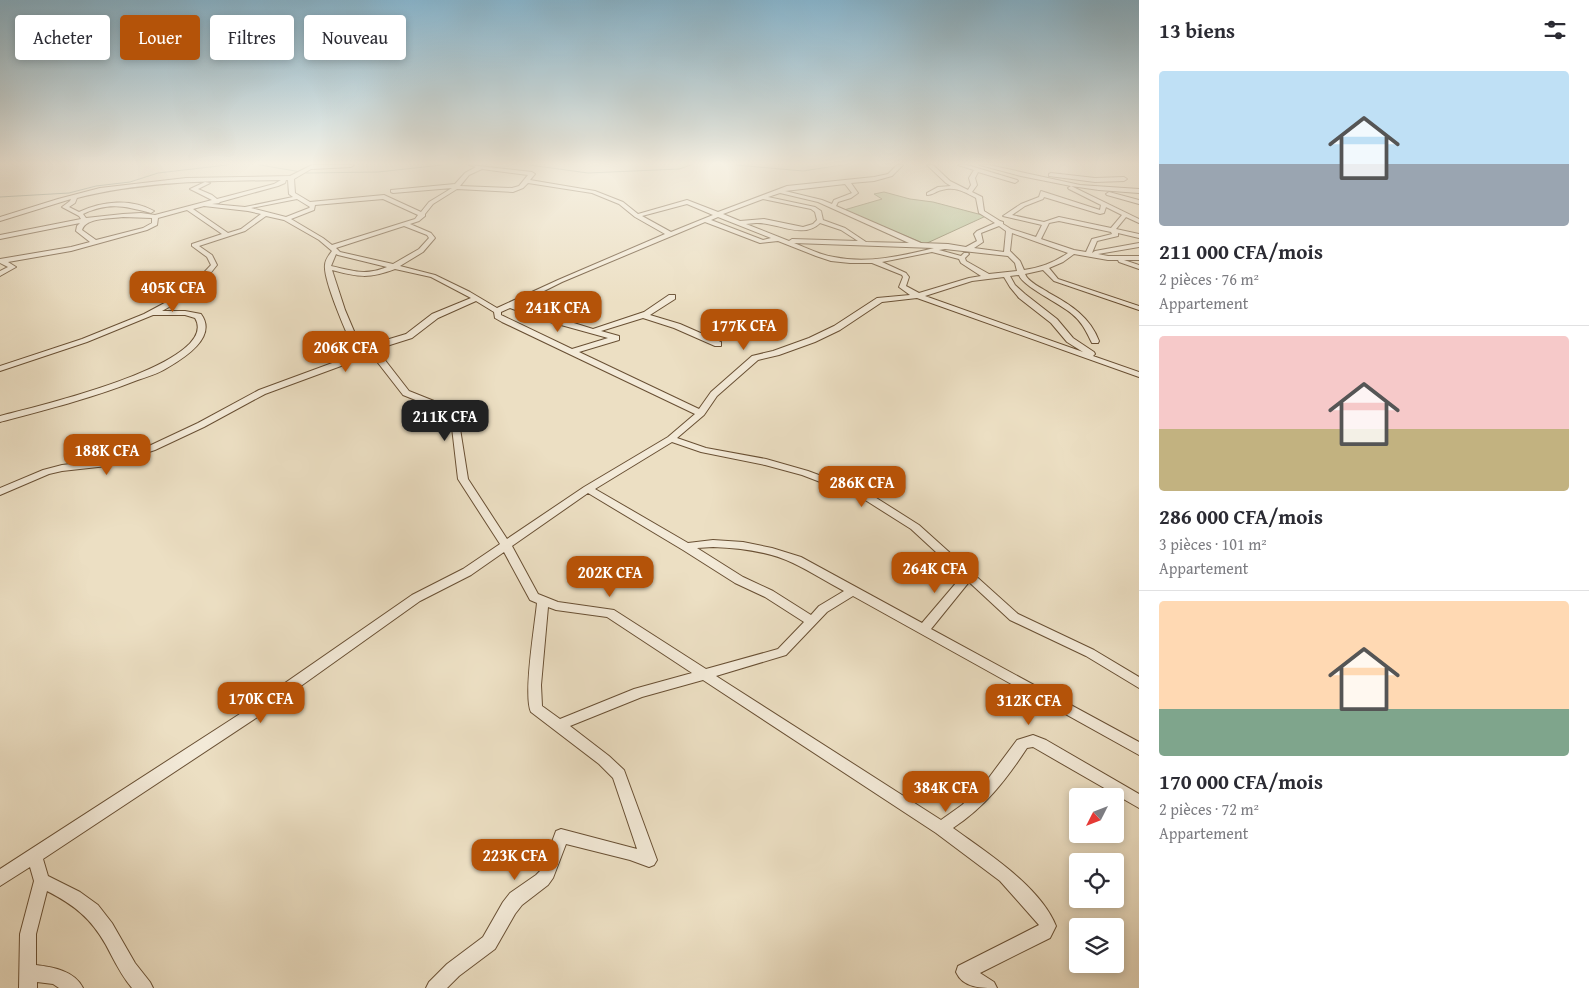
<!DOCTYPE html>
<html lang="fr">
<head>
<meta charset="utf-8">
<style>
  :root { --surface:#fff; --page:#f7f7f7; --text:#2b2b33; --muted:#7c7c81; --line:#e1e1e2; --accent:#b45309 }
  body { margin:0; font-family:"Gentium Book Plus",serif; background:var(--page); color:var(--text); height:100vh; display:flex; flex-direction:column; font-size:19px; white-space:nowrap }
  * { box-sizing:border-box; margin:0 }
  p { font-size:16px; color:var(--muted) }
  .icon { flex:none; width:28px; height:28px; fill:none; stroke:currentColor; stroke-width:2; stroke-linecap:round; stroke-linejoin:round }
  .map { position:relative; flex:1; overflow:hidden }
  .panel { display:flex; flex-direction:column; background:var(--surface); width:450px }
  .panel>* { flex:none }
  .guide { position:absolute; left:15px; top:15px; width:475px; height:45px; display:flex; gap:10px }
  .needle { width:32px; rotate:228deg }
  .buttons { position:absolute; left:1069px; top:788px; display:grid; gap:10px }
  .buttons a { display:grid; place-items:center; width:55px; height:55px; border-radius:5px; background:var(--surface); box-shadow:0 2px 8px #0003; font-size:25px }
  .price { position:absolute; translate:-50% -42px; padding:0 11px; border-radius:10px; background:var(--accent); color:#fff; font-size:16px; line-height:32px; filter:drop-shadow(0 1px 2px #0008) }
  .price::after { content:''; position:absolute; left:50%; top:30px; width:15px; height:11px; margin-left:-8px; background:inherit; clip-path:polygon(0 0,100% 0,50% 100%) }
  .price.active { background:#222; color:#fff }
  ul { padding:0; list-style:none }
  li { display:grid; align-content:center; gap:10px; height:265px; padding:0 20px }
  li+li { border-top:1px solid var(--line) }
  li span { display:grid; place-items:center; height:155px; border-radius:5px; color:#555 }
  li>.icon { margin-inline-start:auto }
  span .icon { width:90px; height:90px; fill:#fffc; stroke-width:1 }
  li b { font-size:21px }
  h2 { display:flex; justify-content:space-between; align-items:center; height:60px; padding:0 20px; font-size:21px }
  .tag { padding:0 18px; border-radius:5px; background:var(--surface); box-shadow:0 2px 8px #0003; font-size:18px; line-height:45px }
  .tag.active { background:var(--accent); color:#fff }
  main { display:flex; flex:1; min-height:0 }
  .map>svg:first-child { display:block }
  .green { fill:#b4c296; stroke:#78724e }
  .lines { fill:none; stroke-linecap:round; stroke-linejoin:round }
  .stream { stroke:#747f6c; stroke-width:1 }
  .minor-casing { stroke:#695034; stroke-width:2 }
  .minor { fill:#f3ead8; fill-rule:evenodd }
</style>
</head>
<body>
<main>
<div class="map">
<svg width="1139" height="988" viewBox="0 0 1139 988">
  <rect width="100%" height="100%" fill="#ecdfc3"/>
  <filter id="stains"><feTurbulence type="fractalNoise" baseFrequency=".004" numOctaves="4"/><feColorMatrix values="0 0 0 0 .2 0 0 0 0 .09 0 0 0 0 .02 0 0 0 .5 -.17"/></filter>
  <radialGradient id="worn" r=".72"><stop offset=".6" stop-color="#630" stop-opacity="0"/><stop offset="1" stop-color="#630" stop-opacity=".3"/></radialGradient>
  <!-- green -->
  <polygon class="green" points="884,192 910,199 933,202 986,216 925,244 844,210 882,199 874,194"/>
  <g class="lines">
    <!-- stream -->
    <g class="stream">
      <polyline points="260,165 307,173 378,172 442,165"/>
      <polyline points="529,165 588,173 679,169 691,165"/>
      <polyline points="736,165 803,171 842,165"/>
      <polyline points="0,197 69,193 96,186 130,182 158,173 227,165"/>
    </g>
    <!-- minor casing -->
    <g class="minor-casing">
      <g id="minor">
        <path d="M312 165H354L351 167 311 169 294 179 295 193 310 202 384 195 421 212 429 202 452 188 393 193 391 192V190L455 184 465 173 476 167 469 165 532 172 535 174 530 180 595 191 623 202 638 214 687 200 718 212 787 186 874 177 888 174 897 165H903L892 176 874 181 851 183 858 193 851 198 838 202 836 206 921 243 948 244 966 247 977 241 974 234 977 231 995 223 979 213 976 198C965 192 955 186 942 190 936 191 933 195 927 195V193L938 187 951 186 946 183 927 165H933L950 181 968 190 971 185 969 178 974 170 958 165H967L1017 180 1018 181 1015 183 978 172 975 178 977 185 972 192 982 197 984 211 1000 221 1003 222V224L1011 229 1036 237 1042 225 1003 216 1021 204 1039 197 1041 191 1100 210 1101 205 1069 189 1068 188 1071 186 1021 176 980 165H989L1080 185 1139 189V193L1099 190 1071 186 1139 219V223L1126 217 1116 229 1139 234V238L1118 233V236L1097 241 1092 253 1095 251 1139 243V247L1098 254 1108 256H1139V260H1124L1139 265V269L1119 262 1118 260H1108L1074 254 1063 262 1049 268 1058 279 1139 306V310L1054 281 1043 270 1025 274C1028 282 1042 288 1049 293 1071 305 1090 317 1099 341L1098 343H1092C1086 331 1082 322 1072 314 1061 304 1022 286 1019 275L1010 276 1015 285 1025 294 1057 319 1073 338 1094 352 1095 354 1093 356 1139 372V377L917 298 882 302 840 330 815 342 779 355 758 360 717 396 704 415 677 438 706 448 766 459 808 471 870 494 919 525 1018 614 1094 650 1139 677V688L1086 656 1010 620 969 582 931 629 1139 742V755L853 596 827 612 786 655 716 676 941 820 962 805 982 787 1017 740 1033 735 1046 740 1139 794V808L1033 747 1027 748C1006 780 985 807 953 828 987 853 1040 886 1056 926L1050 938 980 973 994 982 997 988C981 988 963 988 956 972L958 966 1039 925 1000 881 936 833 703 680 642 697 570 726 609 756 624 770 657 860 654 865 649 867 630 860 566 844 553 878 548 885 522 905 515 914 495 949 459 976 447 988H426L429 982 447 964 483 937 503 902 510 893 536 875 542 869 556 831 561 829 637 849 613 778 599 764 531 712C523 696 535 624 537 603L530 600 504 552 471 575 420 601 256 718 43 859 48 876 80 892 98 905 112 923 135 963 150 982 153 988H132C121 975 114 960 106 945 91 918 74 905 47 891L36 934V965C53 967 75 971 83 988H59L53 984 37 982V988H19L20 934 34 881 30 867 0 886V869L246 710 412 595 463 569 500 544 458 479 451 419 443 411 403 395 375 359 368 353 341 366 265 394 204 427 155 450 107 466 62 471 49 474 0 495V488L43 470 62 465 106 460 149 446 198 423 259 390 335 362 356 353C348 337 323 280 325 265 325 260 329 255 332 251L319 240 284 220 266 216 245 231 199 246 212 255 217 265C202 285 184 299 162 311H185L201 314C218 337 184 358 167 368 158 374 146 377 135 381 92 398 45 410 0 422V416C29 408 223 364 195 318L185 315H153L87 342 0 371V366L82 339 144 314 172 299 195 282 211 265 207 257 192 246V244L222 234 187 210 158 218 157 225 147 230 71 251 8 262 16 267 0 276V271L8 267 0 263V259L71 247 90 242 76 231 77 226 80 223 0 239V235L81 219 79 216 62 207 70 201 71 199 0 221V217L58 199 100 188 186 178 290 176ZM482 169 528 175 519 186 512 188 460 186 469 175ZM281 180 274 184 217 199 212 195 198 189 210 183 205 182 190 189 212 200 155 215 141 213 123 214 86 218 83 214C109 202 124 206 151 213L154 211C131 198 102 201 79 212L69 207 75 203 77 198C143 181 213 181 281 180ZM286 180H288L289 194 293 197 245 207 212 204 219 203 220 202 278 186 285 183ZM528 183 592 193 619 204 635 217 665 234 558 280 497 308 470 292 435 275 400 266 423 252 435 238 431 233 410 224 419 221 425 216V214L433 204 457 189 513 192 523 188ZM845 184 852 193 834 200 832 204 822 200 785 191ZM780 193 818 202 909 243 866 242 845 228 823 220 821 211 815 207 768 197ZM1044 197 1100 214 1104 213 1106 207 1122 215 1111 228 1059 217 1044 222 1012 215 1025 206 1043 199ZM297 199 310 207 309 208 286 217 251 208ZM383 199 418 215 415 219 332 245 323 238 291 219 314 210 315 205ZM763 199 811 209 815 212 817 220 813 224 803 227 764 219 740 221 723 214ZM687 204 713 215 671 232 642 216ZM204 206 248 211 261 214 241 229 228 233 193 209ZM123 217 152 218V223L143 228 96 240 82 230C86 217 111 219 123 217ZM718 217 771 238 763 240 711 220ZM1059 221 1111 232 1112 234 1092 239 1086 252 1074 250 1041 239 1049 223ZM705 222 760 243 778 241 816 256 831 261 850 263H872L902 275 903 277 899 287 910 295 877 298 834 326 809 338 773 351 752 356 711 392 699 409 579 352 619 340V336L601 331 643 318 674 328 715 346H721V342L680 324 650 315 675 299V295H669L644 312 593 329 516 305 562 282ZM756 223C777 222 803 240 820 223L841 230 858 241 792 239 789 241 746 224ZM404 226 427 235 429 238 419 249 393 264 340 252 336 248ZM999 226 1006 231 1004 252 974 248 983 242 981 233ZM1012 233 1068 253C1055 262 1040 268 1024 270L1020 261 1010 251ZM794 243 934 248C902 256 867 264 834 257 820 255 807 248 794 243ZM945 249 1008 256 1015 263 1017 271 989 274 966 261 965 258 969 254 968 253H964L961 256 939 250ZM932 252 959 259 961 263 981 276 969 278 919 293 906 286 909 277 906 273 882 262ZM336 254 338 255 387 267C365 276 354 271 331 266ZM395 269 431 277 471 298 432 314 406 334 376 343 362 350 345 310 332 270C358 277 369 279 395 269ZM1004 277 1010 287 1019 298 1051 323 1067 342 1083 352 925 296 972 281ZM476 301 494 312 495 318 502 322 695 414 668 437 584 487 507 539 468 479 458 416 449 407 409 391 381 355 374 350 412 338 438 318ZM510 308 543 320 608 338 572 349 501 315V312ZM672 442 701 452 765 465 802 475 862 498 911 529 962 576 922 623 801 557 772 548 743 542 713 540 688 543 595 489ZM588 493 683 550 735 583 765 597 804 622 778 649 706 669 614 610 558 602 538 594 512 546ZM713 547C740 548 768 551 793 563 810 571 827 582 844 591L819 606 811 615 773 591 743 577 697 548ZM548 607 556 610 607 617 692 673 634 689 560 719 542 706 541 685Z"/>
        <polygon points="1051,173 1095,178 1124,177 1127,179 1124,181 1095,182 1049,176 1049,174"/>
        <polygon points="1109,192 1139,200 1139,204 1107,195 1106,194"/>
      </g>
    </g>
    <!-- minor -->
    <use href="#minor" class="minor"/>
  </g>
  <!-- sky -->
  <linearGradient id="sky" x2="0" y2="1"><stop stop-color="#88b8d2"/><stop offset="0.54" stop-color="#f6f1e4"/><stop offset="1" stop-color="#f6f1e4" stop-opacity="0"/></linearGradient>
  <rect width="1139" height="303" fill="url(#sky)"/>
  <rect width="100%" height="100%" filter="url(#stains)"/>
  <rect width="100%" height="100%" fill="url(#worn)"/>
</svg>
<div class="buttons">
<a><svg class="needle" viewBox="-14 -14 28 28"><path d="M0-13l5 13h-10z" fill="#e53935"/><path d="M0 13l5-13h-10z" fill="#7c7c81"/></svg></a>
<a><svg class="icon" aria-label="locate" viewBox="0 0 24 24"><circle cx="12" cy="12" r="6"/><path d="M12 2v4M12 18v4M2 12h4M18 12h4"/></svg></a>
<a><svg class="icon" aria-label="layers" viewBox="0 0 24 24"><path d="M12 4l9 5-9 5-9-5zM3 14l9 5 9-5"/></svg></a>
</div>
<b class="price" style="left:173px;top:313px">405K CFA</b>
<b class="price" style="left:558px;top:333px">241K CFA</b>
<b class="price" style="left:744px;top:351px">177K CFA</b>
<b class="price" style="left:346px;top:373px">206K CFA</b>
<b class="price active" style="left:445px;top:442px">211K CFA</b>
<b class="price" style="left:107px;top:476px">188K CFA</b>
<b class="price" style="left:862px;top:508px">286K CFA</b>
<b class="price" style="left:935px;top:594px">264K CFA</b>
<b class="price" style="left:610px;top:598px">202K CFA</b>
<b class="price" style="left:261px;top:724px">170K CFA</b>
<b class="price" style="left:1029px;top:726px">312K CFA</b>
<b class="price" style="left:946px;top:813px">384K CFA</b>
<b class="price" style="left:515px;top:881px">223K CFA</b>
<div class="guide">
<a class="tag">Acheter</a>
<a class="tag active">Louer</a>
<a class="tag">Filtres</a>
<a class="tag">Nouveau</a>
</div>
</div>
<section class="panel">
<h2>13 biens<svg class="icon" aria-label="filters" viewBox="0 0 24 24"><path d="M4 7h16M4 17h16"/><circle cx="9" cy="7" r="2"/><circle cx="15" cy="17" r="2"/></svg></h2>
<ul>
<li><span style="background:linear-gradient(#bfe0f5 60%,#9aa5b1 0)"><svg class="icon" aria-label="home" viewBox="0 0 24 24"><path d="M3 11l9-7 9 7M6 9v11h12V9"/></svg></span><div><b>211 000 CFA/mois</b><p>2 pièces · 76 m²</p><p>Appartement</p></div></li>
<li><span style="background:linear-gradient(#f6c9c9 60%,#c2b280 0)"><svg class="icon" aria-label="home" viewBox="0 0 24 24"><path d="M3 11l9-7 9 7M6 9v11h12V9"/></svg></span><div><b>286 000 CFA/mois</b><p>3 pièces · 101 m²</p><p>Appartement</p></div></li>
<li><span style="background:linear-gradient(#ffd9b3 70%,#7fa58c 0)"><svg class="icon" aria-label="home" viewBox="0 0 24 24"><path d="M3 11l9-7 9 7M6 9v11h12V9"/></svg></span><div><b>170 000 CFA/mois</b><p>2 pièces · 72 m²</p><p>Appartement</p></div></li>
</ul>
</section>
</main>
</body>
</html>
